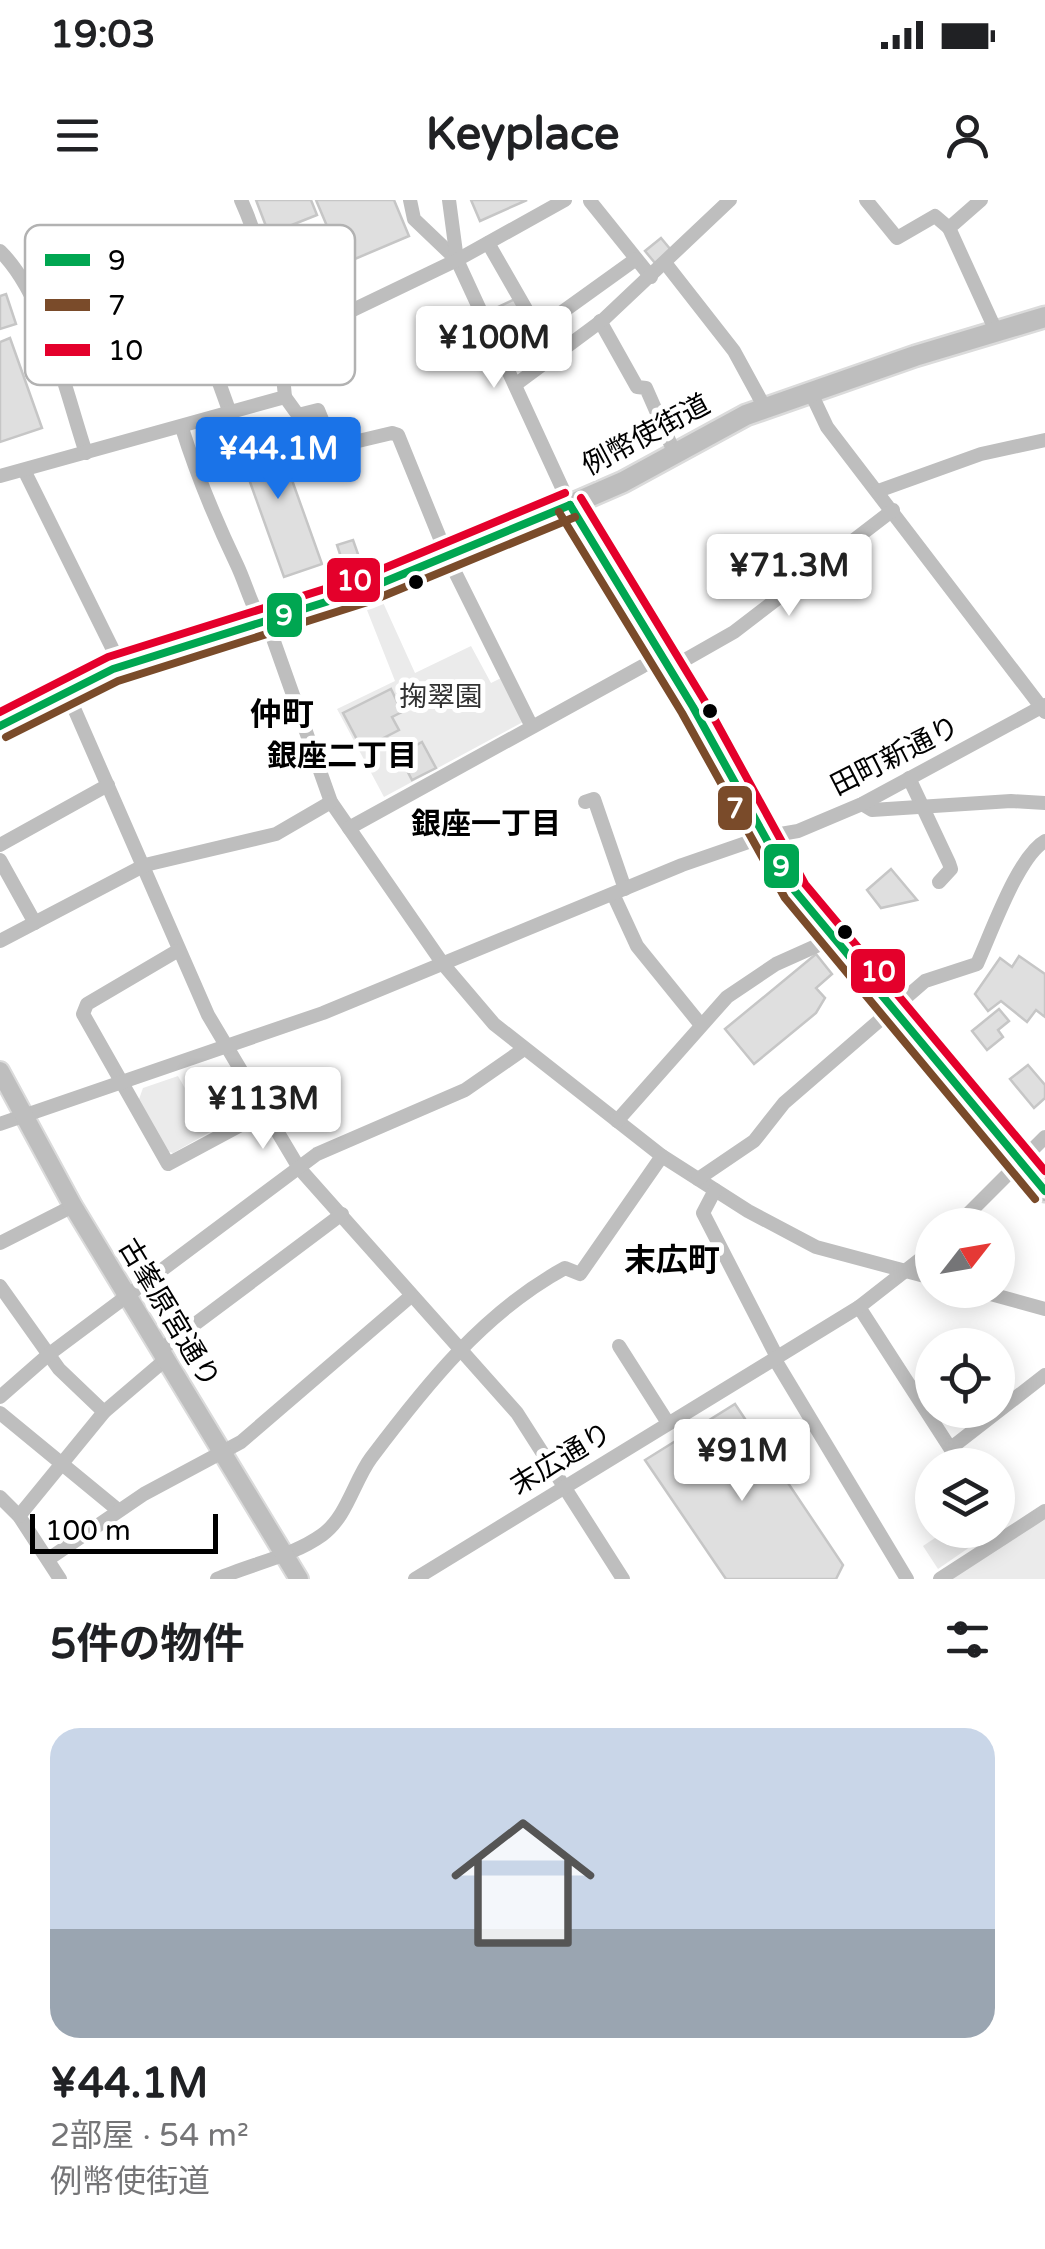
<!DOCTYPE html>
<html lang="ja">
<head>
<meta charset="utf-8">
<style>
  :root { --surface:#fff; --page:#f2f2f2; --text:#202124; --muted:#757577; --line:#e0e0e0; --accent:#1a73e8 }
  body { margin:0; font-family:"Varela Round","Noto Sans JP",sans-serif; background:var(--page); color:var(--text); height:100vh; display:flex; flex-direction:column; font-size:38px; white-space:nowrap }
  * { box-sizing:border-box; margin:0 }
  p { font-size:32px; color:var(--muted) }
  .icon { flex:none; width:55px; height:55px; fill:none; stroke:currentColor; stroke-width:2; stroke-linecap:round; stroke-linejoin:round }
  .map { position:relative; height:1379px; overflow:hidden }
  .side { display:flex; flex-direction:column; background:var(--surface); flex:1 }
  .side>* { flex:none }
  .needle { width:65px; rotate:59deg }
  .tools { position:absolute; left:915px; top:1008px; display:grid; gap:20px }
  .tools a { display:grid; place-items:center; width:100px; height:100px; border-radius:50%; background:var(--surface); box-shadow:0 5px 25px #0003; font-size:50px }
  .scale { position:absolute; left:30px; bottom:25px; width:188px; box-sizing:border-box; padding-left:10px; border:5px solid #000; border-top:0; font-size:28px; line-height:35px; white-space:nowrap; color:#000; -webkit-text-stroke:8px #fff; paint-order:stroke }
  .price { position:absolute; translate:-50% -85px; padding:0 22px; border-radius:10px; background:#fff; color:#222; font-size:32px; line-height:65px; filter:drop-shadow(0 2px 5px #0008) }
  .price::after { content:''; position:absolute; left:50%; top:60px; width:30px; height:22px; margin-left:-15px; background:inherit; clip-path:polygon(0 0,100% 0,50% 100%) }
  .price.selected { background:var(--accent); color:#fff }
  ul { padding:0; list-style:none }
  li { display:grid; align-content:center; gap:20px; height:530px; padding:0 50px }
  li+li { border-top:2px solid var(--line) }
  li span { display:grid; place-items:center; height:310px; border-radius:30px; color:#555 }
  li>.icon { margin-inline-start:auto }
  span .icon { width:180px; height:180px; fill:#fffc; stroke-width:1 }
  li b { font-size:42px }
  h2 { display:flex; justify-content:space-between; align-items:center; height:120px; padding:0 50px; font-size:42px }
  .status { display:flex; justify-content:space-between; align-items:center; height:70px; padding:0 50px; background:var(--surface); direction:ltr }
  .status svg { height:28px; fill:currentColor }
  header { display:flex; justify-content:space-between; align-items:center; height:130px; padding:0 50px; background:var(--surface); font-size:45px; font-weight:700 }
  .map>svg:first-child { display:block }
  .green { fill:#ebebeb }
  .building { fill:#dfdfdf; stroke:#c6c6c6; stroke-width:2.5 }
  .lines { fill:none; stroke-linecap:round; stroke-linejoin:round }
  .major-casing { stroke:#dbdbdb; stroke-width:22 }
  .highway-casing { stroke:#dbdbdb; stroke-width:25 }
  .minor { stroke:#bebebe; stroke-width:14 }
  .major { stroke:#bebebe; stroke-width:18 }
  .highway { stroke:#bebebe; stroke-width:20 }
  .bus-1-casing { stroke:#fff; stroke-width:15 }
  .bus-2-casing { stroke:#fff; stroke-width:15 }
  .bus-3-casing { stroke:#fff; stroke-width:15 }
  .bus-1 { stroke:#00a651; stroke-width:8 }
  .bus-2 { stroke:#7a4b2a; stroke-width:8 }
  .bus-3 { stroke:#e4002b; stroke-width:8 }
  .bus-dot { fill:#000; stroke:#fff; stroke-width:4 }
  .labels { text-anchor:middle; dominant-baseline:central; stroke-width:10; stroke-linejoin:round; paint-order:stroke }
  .street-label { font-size:28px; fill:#000; stroke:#fff }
  .park-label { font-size:28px; fill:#323232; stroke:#fff }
  .neighbourhood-label { font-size:30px; font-weight:bold; fill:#000; stroke:#fff }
  .quarter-label { font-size:32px; font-weight:bold; fill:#000; stroke:#fff }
  .key { fill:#fff; stroke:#b2b2b2; stroke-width:2.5 }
  .key-label { font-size:28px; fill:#000 }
  .line-badge { stroke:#fff; stroke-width:4 }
  .badge-label { font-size:28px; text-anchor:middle; font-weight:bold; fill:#fff }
</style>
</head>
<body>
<div class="status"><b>19:03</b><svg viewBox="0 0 49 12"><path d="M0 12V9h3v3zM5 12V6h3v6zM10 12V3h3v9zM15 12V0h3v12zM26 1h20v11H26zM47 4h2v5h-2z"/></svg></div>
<header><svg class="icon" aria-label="menu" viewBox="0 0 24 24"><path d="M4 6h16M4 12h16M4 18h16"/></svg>Keyplace<svg class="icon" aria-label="person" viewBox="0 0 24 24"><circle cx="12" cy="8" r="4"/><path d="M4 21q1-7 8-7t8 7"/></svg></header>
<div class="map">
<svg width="1045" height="1379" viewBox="0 0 1045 1379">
  <rect width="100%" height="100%" fill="#fff"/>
  <!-- green -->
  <g class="green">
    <polygon points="381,398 415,473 471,446 491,483 501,478 523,522 384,597 337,509 395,481 365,405"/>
    <polygon points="178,876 210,932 173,953 166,951 138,902 143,888"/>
    <polygon points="1045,1317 1045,1379 949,1379"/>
    <polygon points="947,1330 992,1330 993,1331 938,1369 923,1346"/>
  </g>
  <!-- building -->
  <g class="building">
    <polygon points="256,0 311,0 317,15 269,34"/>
    <polygon points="316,0 394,0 409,36 343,64"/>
    <polygon points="471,0 527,0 480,21"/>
    <polygon points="661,38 671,50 655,63 645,51"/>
    <polygon points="6,94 16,124 0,129 0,96"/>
    <polygon points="517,98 547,154 522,166 498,114 498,107"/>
    <polygon points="10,138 42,228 0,242 0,142"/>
    <polygon points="273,227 322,364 284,377 235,240"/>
    <polygon points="353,340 359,357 343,363 337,345"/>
    <polygon points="391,489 402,512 392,517 399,530 362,549 343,513"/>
    <polygon points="422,542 436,568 412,580 399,555"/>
    <polygon points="891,669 917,700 881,708 867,690"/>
    <polygon points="816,754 832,774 816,788 825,798 816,813 754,864 725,829"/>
    <polygon points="1019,756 1045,774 1045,817 1036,810 1027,822 1001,801 988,811 975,794 1000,758 1012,767"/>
    <polygon points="999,809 1009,821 998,830 1003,837 987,850 972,831"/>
    <polygon points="1028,865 1045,885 1045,898 1034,908 1010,879"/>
    <polygon points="735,1204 843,1365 836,1379 726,1379 645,1260"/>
  </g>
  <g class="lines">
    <!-- major casing -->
    <g class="major-casing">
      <polyline id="major" points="0,871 73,1006 299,1379"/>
    </g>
    <!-- highway casing -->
    <g class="highway-casing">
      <g id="highway">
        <polyline points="570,305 693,507 795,691 1045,991"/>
        <polyline points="0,526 79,483 135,461 331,401 448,358 623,282 746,215 915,156 1045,117"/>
      </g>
    </g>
    <!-- minor -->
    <g class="minor">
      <polyline points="410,0 414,19 456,59"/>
      <polyline points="449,0 457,60 570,305"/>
      <polyline points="866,0 897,38 935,16 949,28"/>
      <polyline points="981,0 949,28 996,131"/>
      <polyline points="590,1 651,77"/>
      <polyline points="488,43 554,158"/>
      <path d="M0 51C45 95 66 193 86 253"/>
      <polyline points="666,64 734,151 765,208"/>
      <polyline points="39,117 178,69 230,213"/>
      <polyline points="600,121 637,187 646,188 675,254"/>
      <polyline points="540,128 636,59"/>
      <polyline points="280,145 457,60 565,0"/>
      <polyline points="515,185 604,119 730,0"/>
      <polyline points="810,191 827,227 1045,512"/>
      <polyline points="285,197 298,215 318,210 333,247 392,233 398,235 448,358 531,525"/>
      <path d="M182 228C197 276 215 319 237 365 249 391 252 412 271 433L331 602 443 764 494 824 662 956 748 1011 816 1047 932 1078"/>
      <polyline points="24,270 121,466"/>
      <path d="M0 276 285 197C279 129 269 62 241 0"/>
      <polyline points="878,291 981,254 1045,240"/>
      <polyline points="66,490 208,815 299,968 517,1213 623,1379"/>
      <polyline points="909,578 949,663 951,669 939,682"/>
      <polyline points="585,602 594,599 625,689"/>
      <polyline points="862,604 872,610 1011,601 1045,603"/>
      <polyline points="349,628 643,466 654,461 676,465 734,432 893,310"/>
      <polyline points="0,645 108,585"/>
      <polyline points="0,660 35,723"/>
      <polyline points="613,694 637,746 701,825"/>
      <polyline points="0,741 145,665 276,634 331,602"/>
      <polyline points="177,751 87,804 83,814 168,964 265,912"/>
      <polyline points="617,921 727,797 776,764 834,738"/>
      <polyline points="0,924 323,813 682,665 763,637 798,631 862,604 1045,505"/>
      <path d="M698 979 754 941 784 903 925 781 977 764C991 734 1018 656 1045 641"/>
      <polyline points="715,990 703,1013 777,1157"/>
      <polyline points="957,1025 1045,937"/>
      <polyline points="0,1043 73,1006"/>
      <polyline points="0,1086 59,1169 104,1212"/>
      <polyline points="976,1090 1045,1109"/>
      <polyline points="859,1107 961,1265"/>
      <polyline points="619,1146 668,1223"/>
      <polyline points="159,1151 342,1014"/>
      <polyline points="774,1158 907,1379"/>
      <polyline points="0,1197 48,1155 317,954 465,890 524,849"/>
      <polyline points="0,1213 118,1310"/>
      <polyline points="951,1248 1045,1175"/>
      <polyline points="0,1297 19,1316 60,1379"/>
      <polyline points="19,1316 104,1212 165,1160"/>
      <polyline points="50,1358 144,1294 241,1242 411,1096"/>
      <path d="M217 1379C251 1364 293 1356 322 1335 347 1317 354 1281 371 1258 426 1185 484 1112 565 1068L580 1074 662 956"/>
      <polyline points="415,1379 859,1107 932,1050"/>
      <polyline points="940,1379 1045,1311"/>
    </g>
    <!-- major -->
    <use href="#major" class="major"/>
    <!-- highway -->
    <use href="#highway" class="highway"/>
    <!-- bus-1 casing -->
    <g class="bus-1-casing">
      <g id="bus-1">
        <polyline points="570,305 693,507 795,691 1045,991"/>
        <polyline points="0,526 113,469 367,389 570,305"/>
      </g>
    </g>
    <!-- bus-2 casing -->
    <g class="bus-2-casing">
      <g id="bus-2">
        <polyline points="559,312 682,513 785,698 1035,999"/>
        <polyline points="6,537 118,481 371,401 575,317"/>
      </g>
    </g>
    <!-- bus-3 casing -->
    <g class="bus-3-casing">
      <g id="bus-3">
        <polyline points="581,298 704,500 805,684 1045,971"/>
        <polyline points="0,512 108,457 363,377 565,293"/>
      </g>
    </g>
    <!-- bus-1 -->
    <use href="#bus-1" class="bus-1"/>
    <!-- bus-2 -->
    <use href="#bus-2" class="bus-2"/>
    <!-- bus-3 -->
    <use href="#bus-3" class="bus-3"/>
  </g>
  <!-- markers -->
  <g class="bus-dot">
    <circle cx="416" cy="382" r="9"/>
    <circle cx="710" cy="511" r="9"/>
    <circle cx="845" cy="732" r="9"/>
  </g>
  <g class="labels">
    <!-- street labels -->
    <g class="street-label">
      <text transform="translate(646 235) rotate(-28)">例幣使街道</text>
      <text transform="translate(895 556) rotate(-27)">田町新通り</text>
      <text transform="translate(169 1113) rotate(59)">古峯原宮通り</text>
      <text transform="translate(561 1259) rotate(-31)">末広通り</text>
    </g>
    <!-- park labels -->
    <g class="park-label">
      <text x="441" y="497">掬翠園</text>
    </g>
    <!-- neighbourhood labels -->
    <g class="neighbourhood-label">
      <text x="342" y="556">銀座二丁目</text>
      <text x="486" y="624">銀座一丁目</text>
    </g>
    <!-- quarter labels -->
    <g class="quarter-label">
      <text x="282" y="515">仲町</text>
      <text x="672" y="1061">末広町</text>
    </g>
  </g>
  <!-- legend -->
  <rect x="25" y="25" width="330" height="160" rx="15" class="key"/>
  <rect x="45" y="54" width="45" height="12" fill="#00a651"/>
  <rect x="45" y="99" width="45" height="12" fill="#7a4b2a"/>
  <rect x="45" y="144" width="45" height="12" fill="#e4002b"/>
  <g class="key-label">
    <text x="108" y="70">9</text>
    <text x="108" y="115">7</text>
    <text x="108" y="160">10</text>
  </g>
  <g class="line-badge">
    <rect x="325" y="356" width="57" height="48" rx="10" fill="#e4002b"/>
    <rect x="265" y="391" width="39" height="48" rx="10" fill="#00a651"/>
    <rect x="716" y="584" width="38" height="48" rx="10" fill="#7a4b2a"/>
    <rect x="762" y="642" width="39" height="48" rx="10" fill="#00a651"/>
    <rect x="849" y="747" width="58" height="48" rx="10" fill="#e4002b"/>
  </g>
  <g class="badge-label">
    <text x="354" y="390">10</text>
    <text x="284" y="425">9</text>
    <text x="735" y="618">7</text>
    <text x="781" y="676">9</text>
    <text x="878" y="781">10</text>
  </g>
</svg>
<div class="tools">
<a><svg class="needle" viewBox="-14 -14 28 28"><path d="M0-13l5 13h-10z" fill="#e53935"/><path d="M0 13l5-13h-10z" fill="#757577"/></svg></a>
<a><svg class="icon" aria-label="locate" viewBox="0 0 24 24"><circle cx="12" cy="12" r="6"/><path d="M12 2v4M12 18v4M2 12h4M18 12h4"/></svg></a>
<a><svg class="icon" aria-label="layers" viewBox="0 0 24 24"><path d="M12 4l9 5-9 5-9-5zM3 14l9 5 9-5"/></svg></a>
</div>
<div class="scale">100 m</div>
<b class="price" style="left:494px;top:191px">¥100M</b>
<b class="price selected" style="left:278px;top:302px">¥44.1M</b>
<b class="price" style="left:789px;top:419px">¥71.3M</b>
<b class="price" style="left:263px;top:952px">¥113M</b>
<b class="price" style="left:742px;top:1304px">¥91M</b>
</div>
<section class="side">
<h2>5件の物件<svg class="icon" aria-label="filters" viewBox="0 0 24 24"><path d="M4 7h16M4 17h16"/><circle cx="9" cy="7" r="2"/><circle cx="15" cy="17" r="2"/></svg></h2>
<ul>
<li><span style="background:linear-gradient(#c9d6e8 65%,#9aa5b1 0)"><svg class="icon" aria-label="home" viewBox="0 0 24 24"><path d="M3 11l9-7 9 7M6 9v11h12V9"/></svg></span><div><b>¥44.1M</b><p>2部屋 · 54 m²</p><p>例幣使街道</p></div></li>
</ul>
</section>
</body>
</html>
